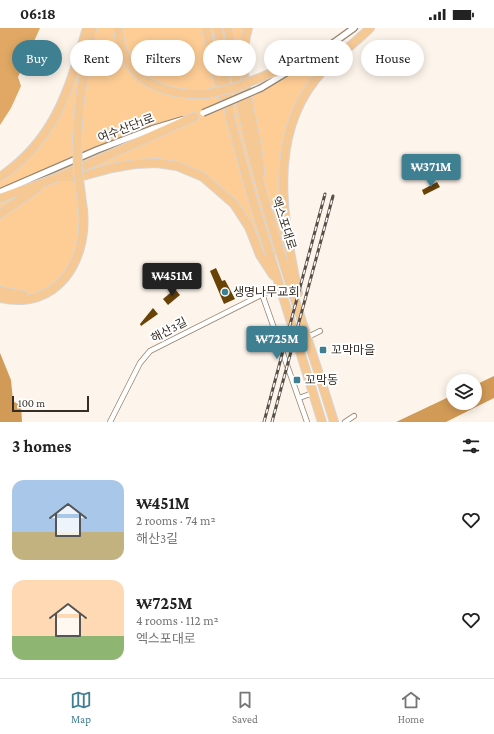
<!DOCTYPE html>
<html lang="en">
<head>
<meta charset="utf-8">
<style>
  :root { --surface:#fff; --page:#f2f2f2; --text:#222; --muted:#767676; --line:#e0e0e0; --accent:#3f7f92 }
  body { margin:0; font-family:"Crimson Pro","Noto Sans KR",serif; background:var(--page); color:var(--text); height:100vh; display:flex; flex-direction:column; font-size:15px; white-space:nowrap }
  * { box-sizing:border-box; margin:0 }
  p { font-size:13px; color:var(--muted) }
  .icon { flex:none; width:22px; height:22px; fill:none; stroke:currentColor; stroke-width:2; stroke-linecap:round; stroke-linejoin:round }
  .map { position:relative; height:394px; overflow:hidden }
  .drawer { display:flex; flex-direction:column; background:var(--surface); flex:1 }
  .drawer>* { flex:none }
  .top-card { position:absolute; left:12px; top:12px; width:470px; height:36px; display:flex; gap:8px }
  .fabs { position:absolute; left:446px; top:346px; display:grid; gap:8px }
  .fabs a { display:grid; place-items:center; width:36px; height:36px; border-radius:50%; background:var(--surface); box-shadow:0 2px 10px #0003; font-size:20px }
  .scale { position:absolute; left:12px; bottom:10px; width:77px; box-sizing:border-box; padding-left:4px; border:2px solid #362e25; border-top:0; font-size:11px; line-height:14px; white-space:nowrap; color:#362e25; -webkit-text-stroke:3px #fff; paint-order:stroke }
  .price { position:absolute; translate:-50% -34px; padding:0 9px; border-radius:4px; background:var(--accent); color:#fff; font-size:13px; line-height:26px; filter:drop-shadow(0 1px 2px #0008) }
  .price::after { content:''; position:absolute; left:50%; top:24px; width:12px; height:9px; margin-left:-6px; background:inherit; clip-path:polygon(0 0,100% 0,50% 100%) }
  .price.on { background:#222; color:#fff }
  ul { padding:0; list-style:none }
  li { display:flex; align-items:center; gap:12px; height:100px; padding:0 12px }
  li span { display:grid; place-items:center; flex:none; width:112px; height:80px; border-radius:12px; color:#555 }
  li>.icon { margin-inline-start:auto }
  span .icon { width:48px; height:48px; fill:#fffc; stroke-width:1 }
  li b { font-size:17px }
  h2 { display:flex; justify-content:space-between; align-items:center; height:48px; padding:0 12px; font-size:17px }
  .chip { padding:0 14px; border-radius:18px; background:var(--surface); box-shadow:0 2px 10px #0003; font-size:14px; line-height:36px }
  .chip.on { background:var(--accent); color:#fff }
  .status { display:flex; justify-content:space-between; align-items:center; height:28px; padding:0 20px; background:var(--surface); direction:ltr }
  .status svg { height:11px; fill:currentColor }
  .tab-bar { display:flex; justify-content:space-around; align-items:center; height:56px; border-top:1px solid var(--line); background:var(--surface); font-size:11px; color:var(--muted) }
  .tab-bar a { display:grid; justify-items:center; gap:2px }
  .tab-bar .on { color:var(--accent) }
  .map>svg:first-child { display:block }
  .green { fill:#fecd95 }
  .forest { fill:#e0a864 }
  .water { fill:#d19a56 }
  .building { fill:#694206 }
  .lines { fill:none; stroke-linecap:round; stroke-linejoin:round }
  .minor-casing { stroke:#96846f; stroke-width:6 }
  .tertiary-casing { stroke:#96846f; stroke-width:8 }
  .trunk-casing { stroke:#d7d5d3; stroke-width:10 }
  .minor { stroke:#fff; stroke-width:4.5 }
  .tertiary { stroke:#fff; stroke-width:5.5 }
  .trunk { stroke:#f6c894; stroke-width:8 }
  .rail-casing { stroke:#585047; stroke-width:3 }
  .rail { stroke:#fff; stroke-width:1.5; stroke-dasharray:4.5; stroke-linecap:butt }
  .tertiary-bridge-casing { stroke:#96846f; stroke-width:8; stroke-linecap:butt }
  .trunk-bridge-casing { stroke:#d7d5d3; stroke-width:10; stroke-linecap:butt }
  .tertiary-bridge { stroke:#fff; stroke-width:5.5 }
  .trunk-bridge { stroke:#f6c894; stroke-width:8 }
  .poi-dot { fill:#3f7f92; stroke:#fff; stroke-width:1.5 }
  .labels { text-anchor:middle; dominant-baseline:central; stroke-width:4; stroke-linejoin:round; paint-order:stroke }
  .street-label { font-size:12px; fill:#362e25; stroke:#fff }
  .poi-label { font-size:12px; fill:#362e25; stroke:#fff; text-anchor:start }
</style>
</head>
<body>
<div class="status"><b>06:18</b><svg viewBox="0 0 49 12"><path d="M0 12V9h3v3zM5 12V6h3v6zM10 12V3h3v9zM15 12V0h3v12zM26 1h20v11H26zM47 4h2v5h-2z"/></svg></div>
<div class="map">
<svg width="494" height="394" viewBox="0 0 494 394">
  <rect width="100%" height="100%" fill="#fdf4eb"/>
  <!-- green -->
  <polygon class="green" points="87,0 248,0 248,66 293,42 308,40 329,32 311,58 286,118 289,222 263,232 245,193 211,155 157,135 80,149 83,188 76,233 44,266 0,270 0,149 48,102"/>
  <!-- forest -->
  <polygon class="forest" points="0,0 40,0 18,49 21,58 11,80 0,97"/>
  <!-- water -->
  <g class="water">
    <polygon points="0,325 11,352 13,373 21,378 22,394 0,394"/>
    <polygon points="494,348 494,370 446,394 396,394 453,367 453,375 475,375 475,357"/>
  </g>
  <!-- building -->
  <g class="building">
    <polygon points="437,154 440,159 424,167 422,162"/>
    <polygon points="216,240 222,253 225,252 235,271 224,276 210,243"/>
    <polygon points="175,261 180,267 168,277 163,271"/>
    <polygon points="153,280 158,286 141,298 140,296"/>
  </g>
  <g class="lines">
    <!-- minor casing -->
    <g class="minor-casing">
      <g id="minor">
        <polyline points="262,266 307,394"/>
        <polyline points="308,309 320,303"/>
        <polyline points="299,370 313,365"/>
        <polyline points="110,394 140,335 150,323 271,262"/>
        <polyline points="345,394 354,388"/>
      </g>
    </g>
    <!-- tertiary casing -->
    <g class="tertiary-casing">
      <g id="tertiary">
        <polyline points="261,60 322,23 354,0"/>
        <polyline points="0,164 97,122 152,101 182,92"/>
      </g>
    </g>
    <!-- trunk casing -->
    <g class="trunk-casing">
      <g id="trunk">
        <path d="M118 0C123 51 159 68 207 66"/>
        <polyline points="206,0 216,46 223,69"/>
        <polyline points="218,0 230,90 251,166 322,394"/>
        <path d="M228 0C245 136 294 264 334 394"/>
        <path d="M248 0C234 49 258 97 260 145"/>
        <polyline points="257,51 271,45 293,42"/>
        <polyline points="77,110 80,70 92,1"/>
        <polyline points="62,148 194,89"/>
        <path d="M0 149C56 111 69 61 87 0"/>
        <polyline points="0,170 59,149 79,149 112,140 135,136 157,135 177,138 203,149 234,176 249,199 260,227 273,247"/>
        <polyline points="0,186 37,160"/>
        <polyline points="0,263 23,267"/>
        <path d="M298 265C284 195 267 113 315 52 331 32 352 18 370 0"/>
        <path d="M0 270C57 283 88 233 83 182"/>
      </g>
    </g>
    <!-- minor -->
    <use href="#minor" class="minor"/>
    <!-- tertiary -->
    <use href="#tertiary" class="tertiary"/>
    <!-- trunk -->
    <use href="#trunk" class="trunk"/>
    <!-- rail casing -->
    <g class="rail-casing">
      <g id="rail">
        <polyline points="264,394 325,166"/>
        <polyline points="272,394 333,168"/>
      </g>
    </g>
    <!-- rail -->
    <use href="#rail" class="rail"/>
    <!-- tertiary-bridge casing -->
    <g class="tertiary-bridge-casing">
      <polyline id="tertiary-bridge" points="203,85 261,60"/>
    </g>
    <!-- trunk-bridge casing -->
    <g class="trunk-bridge-casing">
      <g id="trunk-bridge">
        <polyline points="207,66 234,60 257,51"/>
        <polyline points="77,110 78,144 83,182"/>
      </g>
    </g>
    <!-- tertiary-bridge -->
    <use href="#tertiary-bridge" class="tertiary-bridge"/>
    <!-- trunk-bridge -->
    <use href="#trunk-bridge" class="trunk-bridge"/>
  </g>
  <!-- markers -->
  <g class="poi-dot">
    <circle cx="225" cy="264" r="4"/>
    <rect x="319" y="318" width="8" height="8" rx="2"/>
    <rect x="293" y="348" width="8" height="8" rx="2"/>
  </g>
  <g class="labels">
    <!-- street labels -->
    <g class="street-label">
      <text transform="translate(126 100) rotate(-21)">여수산단1로</text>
      <text transform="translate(284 195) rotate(72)">엑스포대로</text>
      <text transform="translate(169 302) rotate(-28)">해산3길</text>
    </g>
    <!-- poi labels -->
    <g class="poi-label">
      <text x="233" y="264">생명나무교회</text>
      <text x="331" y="322">꼬막마을</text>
      <text x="305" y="352">꼬막동</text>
    </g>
  </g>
</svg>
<div class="fabs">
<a><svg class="icon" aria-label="layers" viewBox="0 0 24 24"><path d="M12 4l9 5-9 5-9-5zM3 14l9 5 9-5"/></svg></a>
</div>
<div class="scale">100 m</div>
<b class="price" style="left:431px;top:160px">₩371M</b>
<b class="price on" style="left:172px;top:269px">₩451M</b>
<b class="price" style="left:277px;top:332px">₩725M</b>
<div class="top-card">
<a class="chip on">Buy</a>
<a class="chip">Rent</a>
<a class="chip">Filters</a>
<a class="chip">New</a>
<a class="chip">Apartment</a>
<a class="chip">House</a>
</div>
</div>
<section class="drawer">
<h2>3 homes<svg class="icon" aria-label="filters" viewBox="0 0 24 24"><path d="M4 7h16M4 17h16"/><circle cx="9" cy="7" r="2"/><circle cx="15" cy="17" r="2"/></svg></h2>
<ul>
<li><span style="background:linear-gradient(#a9c7e8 65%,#c2b280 0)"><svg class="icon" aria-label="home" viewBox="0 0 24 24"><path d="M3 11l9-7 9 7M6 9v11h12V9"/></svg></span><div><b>₩451M</b><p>2 rooms · 74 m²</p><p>해산3길</p></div><svg class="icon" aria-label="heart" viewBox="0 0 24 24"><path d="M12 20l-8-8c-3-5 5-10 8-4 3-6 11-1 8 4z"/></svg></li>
<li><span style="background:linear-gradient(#ffd9b3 70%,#8fb573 0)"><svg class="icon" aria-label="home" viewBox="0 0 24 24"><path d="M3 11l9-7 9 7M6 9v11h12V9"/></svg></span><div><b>₩725M</b><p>4 rooms · 112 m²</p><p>엑스포대로</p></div><svg class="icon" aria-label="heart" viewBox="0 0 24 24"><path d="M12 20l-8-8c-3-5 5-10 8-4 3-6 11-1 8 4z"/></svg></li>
</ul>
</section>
<nav class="tab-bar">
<a class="on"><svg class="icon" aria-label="map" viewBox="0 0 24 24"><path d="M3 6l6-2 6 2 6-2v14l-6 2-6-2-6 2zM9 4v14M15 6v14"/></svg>Map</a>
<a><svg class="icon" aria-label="saved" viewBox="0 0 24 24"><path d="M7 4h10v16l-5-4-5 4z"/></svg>Saved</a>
<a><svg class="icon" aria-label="home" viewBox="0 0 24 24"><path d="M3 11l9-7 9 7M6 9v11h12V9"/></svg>Home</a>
</nav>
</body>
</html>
